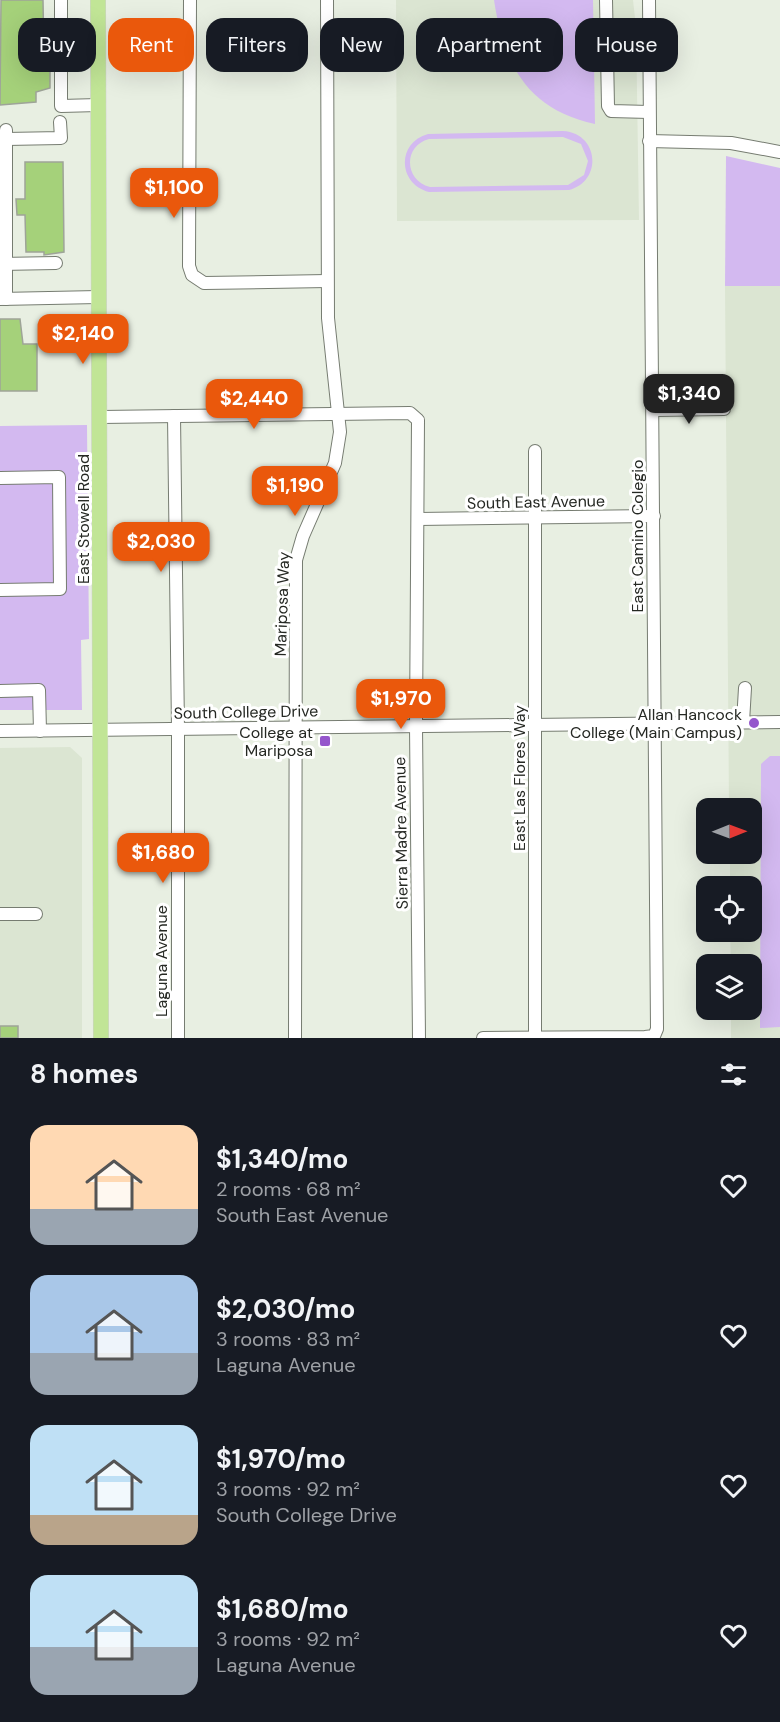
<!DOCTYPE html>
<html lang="en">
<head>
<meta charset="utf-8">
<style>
  :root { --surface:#171b24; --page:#20242c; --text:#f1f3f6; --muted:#9ea1a6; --accent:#ea580c }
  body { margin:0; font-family:"DM Sans",sans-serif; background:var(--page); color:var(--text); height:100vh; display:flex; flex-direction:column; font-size:22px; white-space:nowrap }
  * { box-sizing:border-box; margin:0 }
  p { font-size:20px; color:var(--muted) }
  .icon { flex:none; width:33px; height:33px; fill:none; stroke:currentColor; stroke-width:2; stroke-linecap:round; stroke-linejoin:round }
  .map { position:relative; height:1038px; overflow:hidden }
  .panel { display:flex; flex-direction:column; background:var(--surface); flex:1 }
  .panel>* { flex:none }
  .guide { position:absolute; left:18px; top:18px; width:744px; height:54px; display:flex; gap:12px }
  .needle { width:39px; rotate:89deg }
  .tools { position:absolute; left:696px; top:798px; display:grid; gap:12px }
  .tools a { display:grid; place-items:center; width:66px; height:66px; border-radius:12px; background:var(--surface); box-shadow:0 6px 24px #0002; font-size:30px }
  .price { position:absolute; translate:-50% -51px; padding:0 14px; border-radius:12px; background:var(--accent); color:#fff; font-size:20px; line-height:39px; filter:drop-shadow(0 2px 3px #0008) }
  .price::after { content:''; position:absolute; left:50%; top:36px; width:18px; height:14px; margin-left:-9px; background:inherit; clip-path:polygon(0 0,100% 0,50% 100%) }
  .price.selected { background:#222; color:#fff }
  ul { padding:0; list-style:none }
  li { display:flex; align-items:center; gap:18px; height:150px; padding:0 30px }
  li span { display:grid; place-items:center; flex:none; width:168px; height:120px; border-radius:18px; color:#555 }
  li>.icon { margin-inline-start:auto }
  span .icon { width:72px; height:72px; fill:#fffc; stroke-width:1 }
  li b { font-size:26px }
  h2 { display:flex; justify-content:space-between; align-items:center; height:72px; padding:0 30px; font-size:26px }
  .pill { padding:0 21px; border-radius:18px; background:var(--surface); box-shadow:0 6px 24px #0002; font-size:21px; line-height:54px }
  .pill.selected { background:var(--accent); color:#fff }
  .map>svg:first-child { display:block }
  .built { fill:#dbe5d2 }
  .green { fill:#d3b9f0; fill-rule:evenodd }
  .building { fill:#a5d17a; stroke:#9ea498; stroke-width:1.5 }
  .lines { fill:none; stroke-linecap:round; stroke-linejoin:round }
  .minor-casing { stroke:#767c71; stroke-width:14 }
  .major-casing { stroke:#cfd0cf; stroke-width:16 }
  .minor { stroke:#fff; stroke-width:12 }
  .major { stroke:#c1e596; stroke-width:15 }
  .poi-dot { fill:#9556cc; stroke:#fff; stroke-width:2 }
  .labels { text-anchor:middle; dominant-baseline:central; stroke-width:6; stroke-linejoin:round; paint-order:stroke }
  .street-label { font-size:16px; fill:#252823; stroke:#fff }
  .poi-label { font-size:16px; fill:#252823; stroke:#fff; text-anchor:end }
</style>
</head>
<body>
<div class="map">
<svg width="780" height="1038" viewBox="0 0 780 1038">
  <rect width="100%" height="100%" fill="#e8efe2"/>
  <!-- built -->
  <g class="built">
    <polygon points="396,0 633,0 636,27 639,220 397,221"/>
    <polygon points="725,286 780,286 780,1038 731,1038 731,1010 752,1010 752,964 731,964 730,932 752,932 752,886 730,886 730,854 752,854 752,808 729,808"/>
    <polygon points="70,747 82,758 82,1038 0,1038 0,748"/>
  </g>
  <!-- green -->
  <g class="green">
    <path d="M494 0H593L595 124C527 109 504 65 494 0Z"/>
    <path d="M563 131C599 133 603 181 569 190L429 192C398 184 396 143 428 134ZM563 137 581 144 588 161 584 175 568 185 430 187C404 180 403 146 429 139Z"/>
    <polygon points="726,156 780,168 780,286 725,286"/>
    <polygon points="87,425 89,639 81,640 82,710 0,710 0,426"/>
    <polygon points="770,756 780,756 780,1027 760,1028 761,764"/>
  </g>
  <!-- building -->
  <g class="building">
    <polygon points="1,0 43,0 44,61 50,61 50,88 36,92 36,102 0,105"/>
    <polygon points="25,162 63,162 64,252 44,255 44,252 26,252 25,215 17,215 16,199 25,199"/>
    <polygon points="0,319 20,319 23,344 37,344 37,391 0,391"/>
    <rect x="0" y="1026" width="18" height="12"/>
  </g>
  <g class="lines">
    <!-- minor casing -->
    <g class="minor-casing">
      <g id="minor">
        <polyline points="61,0 61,106 98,105"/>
        <polyline points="190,0 189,266 192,275 204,283 327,281"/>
        <polyline points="606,0 608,106 611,111 649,112"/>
        <polyline points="6,130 6,299"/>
        <polyline points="6,139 61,138 60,122"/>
        <polyline points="649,141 731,143 780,152"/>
        <polyline points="0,264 56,263"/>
        <polyline points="0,299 98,297"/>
        <polyline points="653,410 724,409"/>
        <polyline points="174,416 178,729 178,1038"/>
        <polyline points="101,417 410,413 418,420 416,726 419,1038"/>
        <polyline points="0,478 59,477 60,589 0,590"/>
        <polyline points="418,519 654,516"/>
        <polyline points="0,691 39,690 40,731"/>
        <polyline points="743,722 745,688"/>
        <polyline points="0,731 780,722"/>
        <polyline points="0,914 36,914"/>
        <polyline points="535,1037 535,451"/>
        <polyline points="295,1038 296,560 303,536 335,463 340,432 328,318 327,0"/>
        <polyline points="483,1038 645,1037 654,1036 657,1029 649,0"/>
      </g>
    </g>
    <!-- major casing -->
    <g class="major-casing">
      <polyline id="major" points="98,0 101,1038"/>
    </g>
    <!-- minor -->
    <use href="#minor" class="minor"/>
    <!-- major -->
    <use href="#major" class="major"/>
  </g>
  <!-- markers -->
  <g class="poi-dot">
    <circle cx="754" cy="723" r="6"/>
    <rect x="319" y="735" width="12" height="12" rx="3"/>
  </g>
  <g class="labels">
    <!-- street labels -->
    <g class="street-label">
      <text transform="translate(536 502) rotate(-1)">South East Avenue</text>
      <text transform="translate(83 519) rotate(-90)">East Stowell Road</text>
      <text transform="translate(637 536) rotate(-90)">East Camino Colegio</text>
      <text transform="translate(282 604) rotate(-88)">Mariposa Way</text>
      <text transform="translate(246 712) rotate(-1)">South College Drive</text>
      <text transform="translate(519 778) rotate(-90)">East Las Flores Way</text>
      <text transform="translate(401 833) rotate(-91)">Sierra Madre Avenue</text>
      <text transform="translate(161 961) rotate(-90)">Laguna Avenue</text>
    </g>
    <!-- poi labels -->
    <g class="poi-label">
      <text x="742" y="714">Allan Hancock<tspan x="742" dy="18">College (Main Campus)</tspan></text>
      <text x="313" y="732">College at<tspan x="313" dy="18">Mariposa</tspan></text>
    </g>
  </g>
</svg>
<div class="tools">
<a><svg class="needle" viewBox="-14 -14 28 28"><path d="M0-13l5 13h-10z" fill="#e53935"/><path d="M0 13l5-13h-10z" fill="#9ea1a6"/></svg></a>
<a><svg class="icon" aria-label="locate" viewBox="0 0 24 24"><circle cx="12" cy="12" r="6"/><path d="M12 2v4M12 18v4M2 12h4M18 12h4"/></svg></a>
<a><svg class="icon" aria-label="layers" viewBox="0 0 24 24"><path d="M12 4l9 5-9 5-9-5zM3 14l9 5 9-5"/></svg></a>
</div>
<b class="price" style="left:174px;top:219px">$1,100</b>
<b class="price" style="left:83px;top:365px">$2,140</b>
<b class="price selected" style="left:689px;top:425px">$1,340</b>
<b class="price" style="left:254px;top:430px">$2,440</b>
<b class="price" style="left:295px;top:517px">$1,190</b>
<b class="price" style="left:161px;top:573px">$2,030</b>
<b class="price" style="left:401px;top:730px">$1,970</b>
<b class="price" style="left:163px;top:884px">$1,680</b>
<div class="guide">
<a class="pill">Buy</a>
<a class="pill selected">Rent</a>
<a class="pill">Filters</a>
<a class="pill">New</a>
<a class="pill">Apartment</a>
<a class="pill">House</a>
</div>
</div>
<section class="panel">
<h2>8 homes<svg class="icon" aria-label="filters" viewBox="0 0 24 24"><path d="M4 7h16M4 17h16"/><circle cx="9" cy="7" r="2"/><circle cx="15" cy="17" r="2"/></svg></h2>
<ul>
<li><span style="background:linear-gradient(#ffd9b3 70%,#9aa5b1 0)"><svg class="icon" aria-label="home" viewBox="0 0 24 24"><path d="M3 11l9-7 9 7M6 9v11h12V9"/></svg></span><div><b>$1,340/mo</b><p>2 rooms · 68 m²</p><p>South East Avenue</p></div><svg class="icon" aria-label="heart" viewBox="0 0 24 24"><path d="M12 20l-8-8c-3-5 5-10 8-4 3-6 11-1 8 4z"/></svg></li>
<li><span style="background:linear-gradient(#a9c7e8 65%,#9aa5b1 0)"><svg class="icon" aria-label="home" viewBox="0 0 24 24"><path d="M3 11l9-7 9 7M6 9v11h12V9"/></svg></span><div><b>$2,030/mo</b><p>3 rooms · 83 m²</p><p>Laguna Avenue</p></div><svg class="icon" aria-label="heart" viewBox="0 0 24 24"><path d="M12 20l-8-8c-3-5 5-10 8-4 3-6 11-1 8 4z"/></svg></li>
<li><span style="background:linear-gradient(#bfe0f5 75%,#b9a48a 0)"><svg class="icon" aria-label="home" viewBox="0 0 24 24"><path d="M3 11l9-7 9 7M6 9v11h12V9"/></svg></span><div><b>$1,970/mo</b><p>3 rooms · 92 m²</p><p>South College Drive</p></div><svg class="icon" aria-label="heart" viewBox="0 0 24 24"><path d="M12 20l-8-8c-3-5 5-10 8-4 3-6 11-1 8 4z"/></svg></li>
<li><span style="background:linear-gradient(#bfe0f5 60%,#9aa5b1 0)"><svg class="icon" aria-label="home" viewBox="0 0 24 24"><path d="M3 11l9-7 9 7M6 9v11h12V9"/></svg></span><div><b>$1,680/mo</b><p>3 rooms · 92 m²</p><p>Laguna Avenue</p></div><svg class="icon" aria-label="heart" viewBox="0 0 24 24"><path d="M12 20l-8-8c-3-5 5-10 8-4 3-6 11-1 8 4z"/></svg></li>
</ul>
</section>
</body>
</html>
